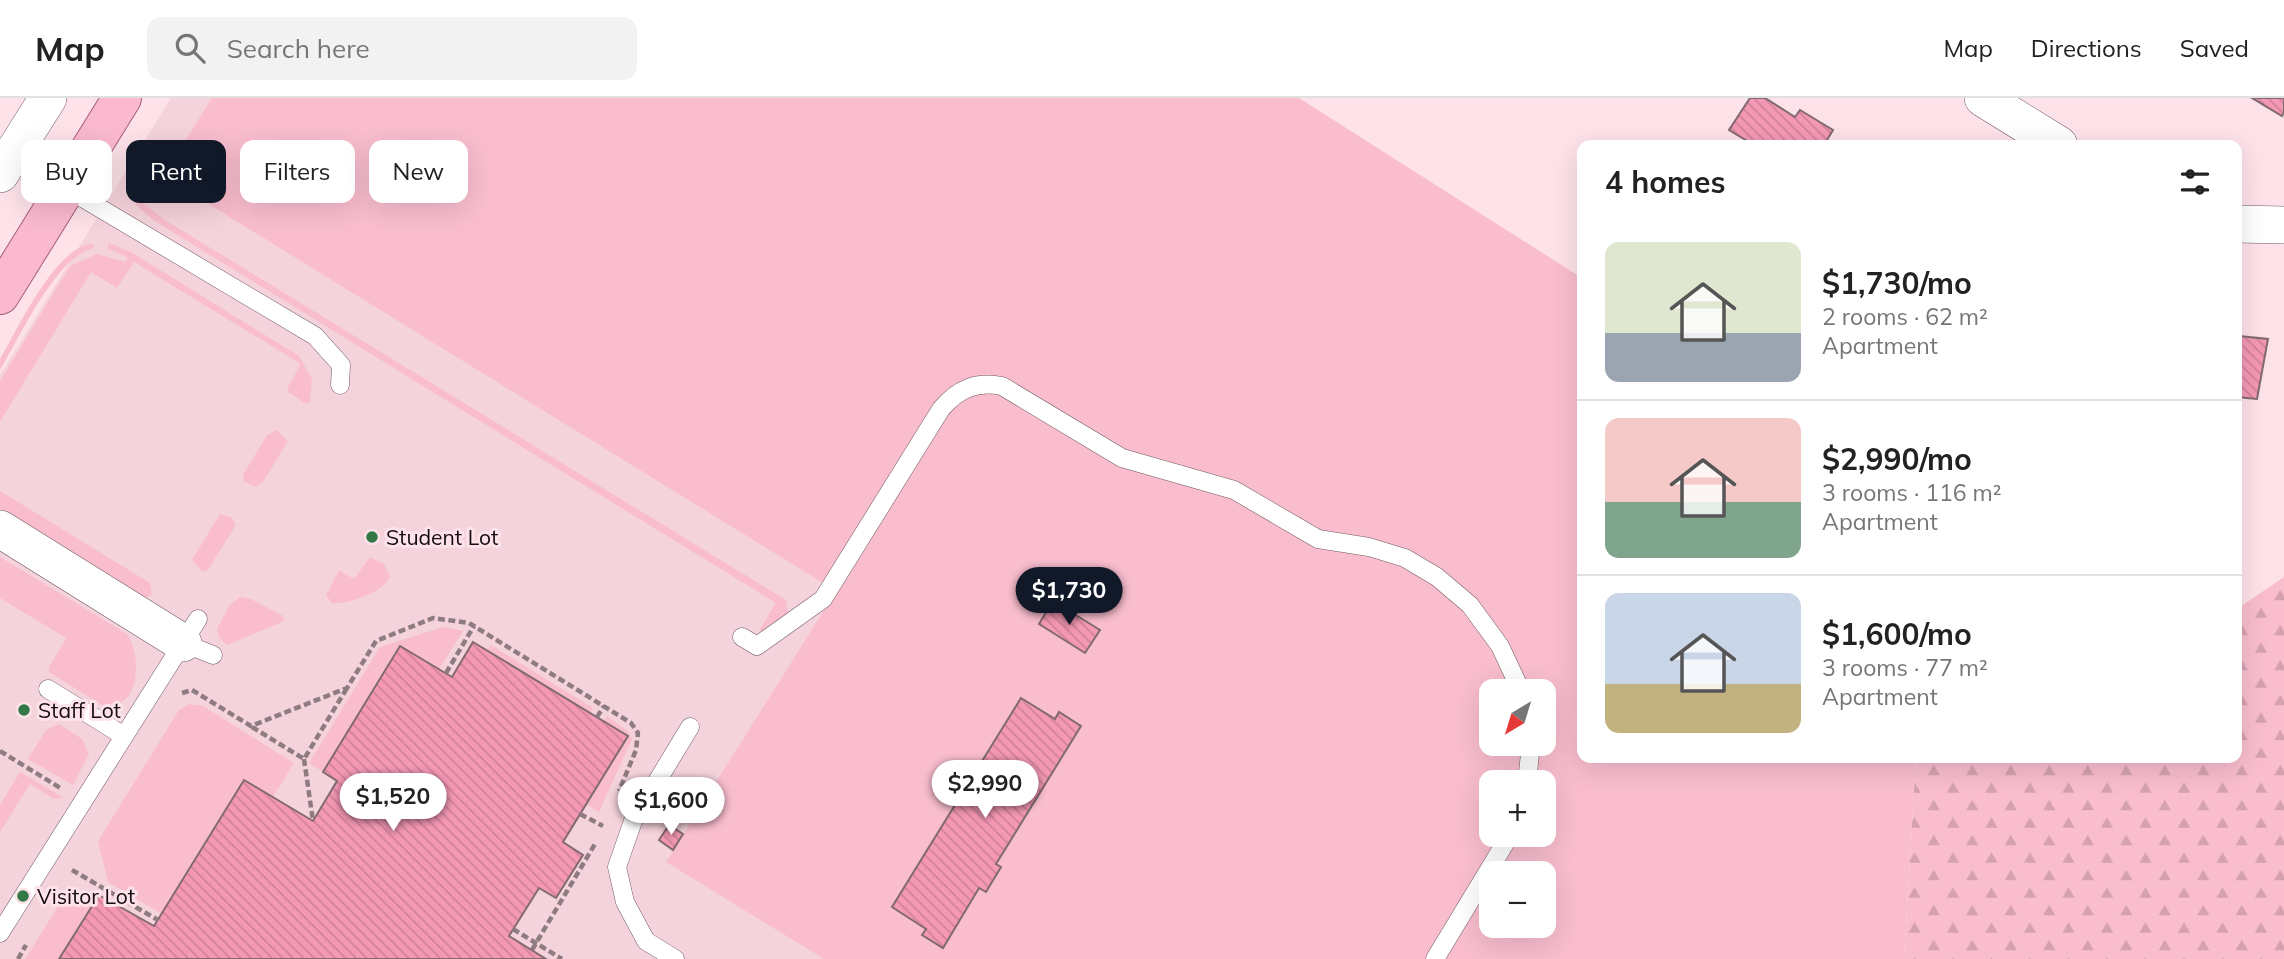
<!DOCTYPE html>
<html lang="en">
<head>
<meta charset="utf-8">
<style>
  :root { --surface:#fff; --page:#f2f2f2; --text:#222; --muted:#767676; --line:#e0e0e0; --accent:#111827 }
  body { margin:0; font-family:Mulish,sans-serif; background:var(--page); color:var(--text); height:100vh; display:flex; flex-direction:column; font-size:26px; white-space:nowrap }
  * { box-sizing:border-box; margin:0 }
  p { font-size:23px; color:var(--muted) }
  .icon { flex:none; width:38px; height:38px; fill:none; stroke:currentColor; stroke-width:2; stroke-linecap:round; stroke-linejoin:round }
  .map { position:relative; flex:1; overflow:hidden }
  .panel { position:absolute; left:1577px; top:42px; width:665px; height:623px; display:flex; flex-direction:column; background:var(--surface); border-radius:14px; box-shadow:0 7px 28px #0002 }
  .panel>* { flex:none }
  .hud { position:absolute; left:21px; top:42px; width:665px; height:63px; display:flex; gap:14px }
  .needle { width:46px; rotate:218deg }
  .tools { position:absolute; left:1479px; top:581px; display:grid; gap:14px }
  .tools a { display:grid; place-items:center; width:77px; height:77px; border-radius:14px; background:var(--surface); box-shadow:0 7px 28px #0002; font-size:35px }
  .price { position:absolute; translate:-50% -60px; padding:0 16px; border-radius:24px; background:#fff; color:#222; font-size:23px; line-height:46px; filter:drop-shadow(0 2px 4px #0008) }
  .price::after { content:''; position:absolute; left:50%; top:42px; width:21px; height:16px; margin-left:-10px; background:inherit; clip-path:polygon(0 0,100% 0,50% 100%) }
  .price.current { background:var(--accent); color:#fff }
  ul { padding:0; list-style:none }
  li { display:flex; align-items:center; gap:21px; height:175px; padding:0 28px }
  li+li { border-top:2px solid var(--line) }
  li span { display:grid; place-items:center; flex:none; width:196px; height:140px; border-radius:14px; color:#555 }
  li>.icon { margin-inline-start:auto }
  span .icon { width:84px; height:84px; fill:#fffc; stroke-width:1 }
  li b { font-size:30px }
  h2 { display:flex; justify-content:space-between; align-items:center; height:84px; padding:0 28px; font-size:30px }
  .chip { padding:0 24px; border-radius:14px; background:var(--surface); box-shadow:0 7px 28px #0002; font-size:24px; line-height:63px }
  .chip.current { background:var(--accent); color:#fff }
  header { display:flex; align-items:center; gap:42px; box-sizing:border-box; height:98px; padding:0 35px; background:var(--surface); border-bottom:2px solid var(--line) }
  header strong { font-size:33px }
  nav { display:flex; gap:38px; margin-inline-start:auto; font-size:24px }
  .search { width:490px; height:63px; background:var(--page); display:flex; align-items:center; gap:18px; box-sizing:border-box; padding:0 24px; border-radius:14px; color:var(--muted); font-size:26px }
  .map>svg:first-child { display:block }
  .built { fill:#f5d3dc; fill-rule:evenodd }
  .green { fill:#f9bdce; fill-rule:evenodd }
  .forest { fill:url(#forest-firs) }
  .building { fill:url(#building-back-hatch); stroke:#816a70; stroke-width:2 }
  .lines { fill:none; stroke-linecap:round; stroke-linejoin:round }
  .service-casing { stroke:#70595f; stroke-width:19 }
  .minor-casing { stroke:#70595f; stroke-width:38 }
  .primary-casing { stroke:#a75e76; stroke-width:40 }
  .path { stroke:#8e7c81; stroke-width:4.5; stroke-dasharray:7 3.5; stroke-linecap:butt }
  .service { stroke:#fff; stroke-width:18 }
  .minor { stroke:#fff; stroke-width:37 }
  .primary { stroke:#fab9ce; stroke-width:38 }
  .poi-dot { fill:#327946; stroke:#fde2e9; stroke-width:2.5 }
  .labels { text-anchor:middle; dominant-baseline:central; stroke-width:6; stroke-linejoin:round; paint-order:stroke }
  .poi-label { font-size:21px; fill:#140b0e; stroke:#fde2e9; text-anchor:start }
</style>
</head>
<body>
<header>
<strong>Map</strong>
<div class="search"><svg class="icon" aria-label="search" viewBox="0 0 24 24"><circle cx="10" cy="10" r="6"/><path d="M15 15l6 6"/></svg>Search here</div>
<nav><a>Map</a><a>Directions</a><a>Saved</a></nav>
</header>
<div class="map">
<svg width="2284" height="861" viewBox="0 0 2284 861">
  <defs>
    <pattern id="forest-firs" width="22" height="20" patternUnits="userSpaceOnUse" patternTransform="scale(1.75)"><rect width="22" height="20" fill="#f9bdce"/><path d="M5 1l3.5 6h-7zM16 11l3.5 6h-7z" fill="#d5a1b0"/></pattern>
    <pattern id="building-back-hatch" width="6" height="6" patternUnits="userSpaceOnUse" patternTransform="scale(1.75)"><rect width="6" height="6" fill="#f598b5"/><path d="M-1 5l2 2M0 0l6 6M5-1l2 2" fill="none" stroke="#d1829a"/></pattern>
  </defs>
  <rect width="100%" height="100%" fill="#fde2e9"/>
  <!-- built -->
  <path class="built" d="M171 0H1261L1582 660 1824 861H0V277ZM1491 593H1544V646H1491ZM1491 684H1544V737H1491ZM1491 775H1544V828H1491Z"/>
  <!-- green -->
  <g class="green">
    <path d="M212 0H1299L1582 180V660H1916L1904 861H824L666 764 836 493 163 78ZM1491 593H1544V646H1491ZM1491 684H1544V737H1491ZM1491 775H1544V828H1491Z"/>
    <polygon points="138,101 165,122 786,502 788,517 761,535 760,531 776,505 153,122 133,104"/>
    <polygon points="109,145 131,154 299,258 312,281 310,304 304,305 288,294 288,289 301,266 134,164 117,190 91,174 0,324 0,283 70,168 97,156 125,164 128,160 107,150"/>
    <path d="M93 146 94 150C56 158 20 239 0 272V261C18 231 56 147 93 146Z"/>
    <polygon points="277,332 288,343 263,384 255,389 244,383 243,377 267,337"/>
    <polygon points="0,393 150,485 152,497 145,500 0,413"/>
    <polygon points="220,416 232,420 236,427 207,473 203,474 192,462"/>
    <path d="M0 459 127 536C143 558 140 618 100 606L49 574V569L66 540 0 500Z"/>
    <path d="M370 459 384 466 390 479C383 494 348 507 332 505L326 497 339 473 354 481Z"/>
    <polygon points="240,499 251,501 283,518 284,523 228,547 220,541 217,531 229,508"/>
    <polygon points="443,529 463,533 439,571 400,548 323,674 309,665 380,549"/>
    <polygon points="491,547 593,610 590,615 487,552"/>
    <polygon points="189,606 203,608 294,665 273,699 243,682 162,816 108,784 98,743 179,612"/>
    <polygon points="607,618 628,633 632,641 599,714 586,706 627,638 604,623"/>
    <polygon points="59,626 82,641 89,656 73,687 28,661 46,632"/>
    <polygon points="20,674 64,700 54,701 30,686 0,734 0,707"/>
    <polygon points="99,797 59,861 25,861 59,807"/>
  </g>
  <!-- forest -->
  <polygon class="forest" points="2284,479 2284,861 1904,861 1916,660 2236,660 2237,511"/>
  <!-- building -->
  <g class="building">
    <polygon points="1750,0 1765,0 1795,19 1800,12 1833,32 1824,47 1754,47 1729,32"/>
    <polygon points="2252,0 2284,0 2284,14 2282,18"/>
    <polygon points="2239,238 2268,241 2257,301 2236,299"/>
    <polygon points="1053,503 1100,532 1085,555 1039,526"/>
    <polygon points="473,544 628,638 563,744 583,757 556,800 539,790 509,838 546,861 59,861 99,797 154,828 244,682 313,723 337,683 323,674 400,548 452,579"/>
    <polygon points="1021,600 1055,621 1059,614 1081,628 996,766 1001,769 986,794 979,790 943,850 922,837 926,831 892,809"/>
    <polygon points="689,694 704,703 694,719 679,709"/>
    <polygon points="669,727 683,736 673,752 659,742"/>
  </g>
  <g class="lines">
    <!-- service casing -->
    <g class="service-casing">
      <g id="service">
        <polyline points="66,90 315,238 341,267 340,287"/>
        <path d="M742 539 757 548 823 501 941 311C958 291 976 283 1002 288L1122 360 1234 392 1318 441 1369 449 1405 460 1437 479 1470 507 1500 548 1521 593"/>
        <polyline points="183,545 213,557"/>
        <polyline points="48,591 124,638"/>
        <polyline points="1527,684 1531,646"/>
        <polyline points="0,835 198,521"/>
        <polyline points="675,861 646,843 625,804 617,769 633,723 690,629"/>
        <polyline points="1435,861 1510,737"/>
      </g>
    </g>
    <!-- minor casing -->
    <g class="minor-casing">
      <g id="minor">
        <polyline points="1983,0 2059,47"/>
        <polyline points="0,76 48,0"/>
        <polyline points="2236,126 2284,127"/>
        <polyline points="0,431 183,545"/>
      </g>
    </g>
    <!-- primary casing -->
    <g class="primary-casing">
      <polyline id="primary" points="0,197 122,0"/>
    </g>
    <!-- path -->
    <g class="path">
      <polyline points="446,575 474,528"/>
      <polyline points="182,595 192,592 251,628 347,590 376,543 433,520 469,525 631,625 638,635 636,652 619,693"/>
      <polyline points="597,619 604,608"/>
      <polyline points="252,629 304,661 347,590"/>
      <polyline points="0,653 62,691"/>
      <polyline points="304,661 313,723"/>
      <polyline points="580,716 603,728"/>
      <polyline points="72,772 158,822"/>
      <polyline points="513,831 562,861"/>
      <polyline points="532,852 595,746"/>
      <polyline points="18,861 26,847"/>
    </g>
    <!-- service -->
    <use href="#service" class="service"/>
    <!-- minor -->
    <use href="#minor" class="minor"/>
    <!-- primary -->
    <use href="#primary" class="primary"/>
  </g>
  <!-- markers -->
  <g class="poi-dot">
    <circle cx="372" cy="439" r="7"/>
    <circle cx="24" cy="612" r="7"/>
    <circle cx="23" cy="798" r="7"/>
  </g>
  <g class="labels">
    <!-- poi labels -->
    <g class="poi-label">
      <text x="386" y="439">Student Lot</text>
      <text x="38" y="612">Staff Lot</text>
      <text x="37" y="798">Visitor Lot</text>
    </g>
  </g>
</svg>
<div class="tools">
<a><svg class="needle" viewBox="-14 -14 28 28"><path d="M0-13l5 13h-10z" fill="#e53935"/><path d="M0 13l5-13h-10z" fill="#767676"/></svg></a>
<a>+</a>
<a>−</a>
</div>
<b class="price current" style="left:1069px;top:529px">$1,730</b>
<b class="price" style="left:985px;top:722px">$2,990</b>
<b class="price" style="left:393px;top:735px">$1,520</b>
<b class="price" style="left:671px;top:739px">$1,600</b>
<div class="hud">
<a class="chip">Buy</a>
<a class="chip current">Rent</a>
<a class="chip">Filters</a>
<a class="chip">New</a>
</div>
<section class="panel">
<h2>4 homes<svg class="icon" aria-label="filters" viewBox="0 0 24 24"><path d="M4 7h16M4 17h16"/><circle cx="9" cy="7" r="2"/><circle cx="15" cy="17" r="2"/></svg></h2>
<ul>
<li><span style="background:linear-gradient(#dfe7d0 65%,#9aa5b1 0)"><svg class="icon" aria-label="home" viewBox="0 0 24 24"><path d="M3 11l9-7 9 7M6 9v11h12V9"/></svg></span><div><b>$1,730/mo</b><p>2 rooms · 62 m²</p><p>Apartment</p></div></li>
<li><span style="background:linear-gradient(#f6c9c9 60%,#7fa58c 0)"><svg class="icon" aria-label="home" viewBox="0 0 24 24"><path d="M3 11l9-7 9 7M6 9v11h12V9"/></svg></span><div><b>$2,990/mo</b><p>3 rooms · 116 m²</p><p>Apartment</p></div></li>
<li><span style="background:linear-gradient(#c9d6e8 65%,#c2b280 0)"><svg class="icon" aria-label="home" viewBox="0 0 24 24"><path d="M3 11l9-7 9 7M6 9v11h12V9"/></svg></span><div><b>$1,600/mo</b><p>3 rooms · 77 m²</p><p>Apartment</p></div></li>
</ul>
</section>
</div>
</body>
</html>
